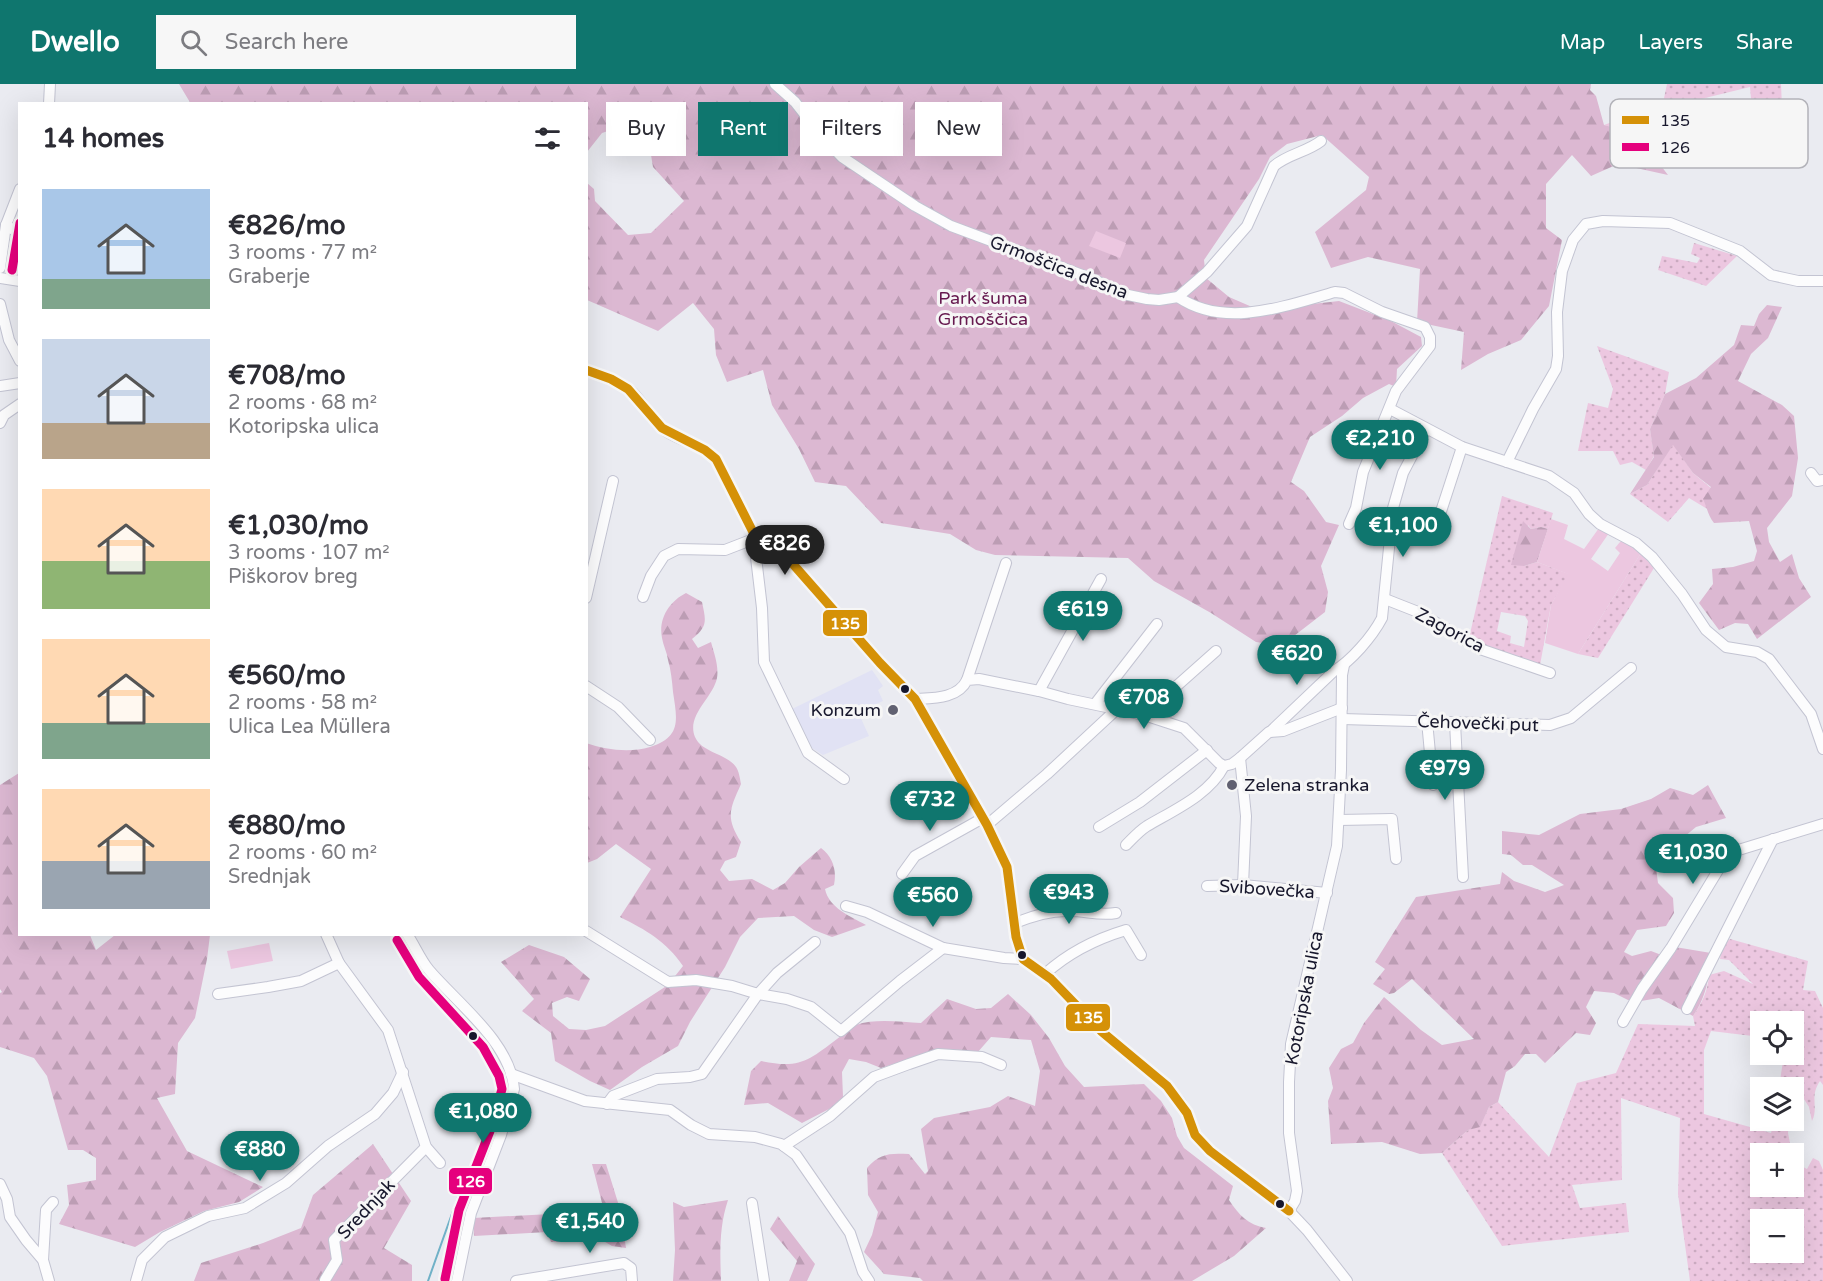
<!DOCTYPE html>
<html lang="en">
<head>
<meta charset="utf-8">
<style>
  :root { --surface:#fff; --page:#f7f7f7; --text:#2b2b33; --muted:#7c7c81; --accent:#0f766e }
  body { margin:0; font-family:"Varela Round",sans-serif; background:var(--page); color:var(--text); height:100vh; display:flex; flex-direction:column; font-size:22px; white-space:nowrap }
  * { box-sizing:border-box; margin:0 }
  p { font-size:20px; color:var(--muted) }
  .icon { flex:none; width:33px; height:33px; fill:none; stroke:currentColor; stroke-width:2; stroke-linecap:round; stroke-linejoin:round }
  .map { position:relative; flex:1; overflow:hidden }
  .details { position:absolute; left:18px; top:18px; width:570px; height:834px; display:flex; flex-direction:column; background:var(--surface); border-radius:0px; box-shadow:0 6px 24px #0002 }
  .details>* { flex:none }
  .top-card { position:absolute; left:606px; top:18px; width:570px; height:54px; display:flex; gap:12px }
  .tools { position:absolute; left:1750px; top:927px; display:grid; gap:12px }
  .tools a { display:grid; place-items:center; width:54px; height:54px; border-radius:0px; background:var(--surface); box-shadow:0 6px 24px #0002; font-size:30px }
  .price { position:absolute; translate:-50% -51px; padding:0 14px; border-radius:21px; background:var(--accent); color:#fff; font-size:20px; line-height:39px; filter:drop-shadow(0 2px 3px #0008) }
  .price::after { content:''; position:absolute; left:50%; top:36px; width:18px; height:14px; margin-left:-9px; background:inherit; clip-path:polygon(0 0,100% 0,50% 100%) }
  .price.on { background:#222; color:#fff }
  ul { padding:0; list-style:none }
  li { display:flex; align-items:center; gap:18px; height:150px; padding:0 24px }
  li span { display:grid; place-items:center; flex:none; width:168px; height:120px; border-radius:0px; color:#555 }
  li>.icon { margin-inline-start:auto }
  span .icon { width:72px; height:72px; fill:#fffc; stroke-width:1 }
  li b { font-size:26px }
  h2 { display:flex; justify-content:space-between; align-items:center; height:72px; padding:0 24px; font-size:26px }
  .tag { padding:0 21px; border-radius:0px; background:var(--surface); box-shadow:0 6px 24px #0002; font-size:21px; line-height:54px }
  .tag.on { background:var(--accent); color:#fff }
  header { display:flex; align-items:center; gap:36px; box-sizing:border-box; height:84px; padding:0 30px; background:var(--accent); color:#fff }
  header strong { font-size:28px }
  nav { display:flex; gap:33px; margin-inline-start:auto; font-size:21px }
  .search { width:420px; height:54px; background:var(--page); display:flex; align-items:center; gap:15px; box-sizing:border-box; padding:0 21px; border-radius:0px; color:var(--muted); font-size:22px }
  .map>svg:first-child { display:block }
  .built { fill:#e1e2f4 }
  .grass { fill:url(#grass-dots); fill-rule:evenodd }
  .forest { fill:url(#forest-firs) }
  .garden { fill:#ecc7e0 }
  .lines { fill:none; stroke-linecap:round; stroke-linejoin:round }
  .stream { stroke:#70b1c7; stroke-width:2 }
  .minor-casing { stroke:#c3c4d2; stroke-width:12 }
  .minor { stroke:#fcfcfd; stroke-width:10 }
  .bus-1-casing { stroke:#f6f6f6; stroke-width:14 }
  .bus-2-casing { stroke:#f6f6f6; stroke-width:14 }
  .bus-1 { stroke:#d59107; stroke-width:9 }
  .bus-2 { stroke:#e5007d; stroke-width:9 }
  .bus-dot { fill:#17172c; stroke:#f6f6f6; stroke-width:2 }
  .poi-dot { fill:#616171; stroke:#f6f6f6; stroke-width:2 }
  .labels { text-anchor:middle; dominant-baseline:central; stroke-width:6; stroke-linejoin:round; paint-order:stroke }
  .street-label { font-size:18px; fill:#17172c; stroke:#f6f6f6 }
  .park-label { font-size:18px; fill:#66194f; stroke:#f6f6f6 }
  .poi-label { font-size:18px; fill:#17172c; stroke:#f6f6f6; text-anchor:end }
  .key { fill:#f6f6f6; stroke:#b3b3b9; stroke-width:1.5 }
  .key-label { font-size:16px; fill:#17172c }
  .line-badge { stroke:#f6f6f6; stroke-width:2 }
  .badge-label { font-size:16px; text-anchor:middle; font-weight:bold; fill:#fff }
</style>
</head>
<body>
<header>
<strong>Dwello</strong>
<div class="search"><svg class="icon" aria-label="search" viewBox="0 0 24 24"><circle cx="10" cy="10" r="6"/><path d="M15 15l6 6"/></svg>Search here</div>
<nav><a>Map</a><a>Layers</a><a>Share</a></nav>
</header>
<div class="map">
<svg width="1823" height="1197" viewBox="0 0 1823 1197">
  <defs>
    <pattern id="grass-dots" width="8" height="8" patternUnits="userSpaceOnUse" patternTransform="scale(1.5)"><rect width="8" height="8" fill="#ecc7e0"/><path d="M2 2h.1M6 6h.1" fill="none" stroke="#caaac0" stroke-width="1.8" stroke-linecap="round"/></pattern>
    <pattern id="forest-firs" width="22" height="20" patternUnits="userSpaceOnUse" patternTransform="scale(1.5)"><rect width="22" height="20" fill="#dcb8d2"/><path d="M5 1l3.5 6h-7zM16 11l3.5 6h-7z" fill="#bc9db4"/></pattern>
  </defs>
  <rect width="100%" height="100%" fill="#eaebf1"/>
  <!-- built -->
  <polygon class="built" points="872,586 883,602 878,606 883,617 858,628 869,652 823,671 812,664 792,625"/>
  <!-- grass -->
  <g class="grass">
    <polygon points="1667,0 1781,0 1782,23 1752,26 1750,3 1701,15 1700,37 1631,48 1604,41 1663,19"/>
    <polygon points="1694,159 1737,172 1706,202 1658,186 1662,172 1697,179 1700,174 1691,170"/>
    <polygon points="1597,262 1669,288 1665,310 1650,345 1654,372 1646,386 1632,378 1620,381 1613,367 1578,367 1588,319 1608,324 1613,305"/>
    <polygon points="1673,360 1693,389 1711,404 1709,426 1689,414 1668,438 1630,410 1647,401"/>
    <path d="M1502 412 1553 429 1548 445 1541 443 1531 445 1528 441 1524 482 1537 478 1569 490 1551 521 1540 581 1492 567 1469 554ZM1501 528 1525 532 1528 537 1524 563 1510 559 1511 552 1497 547Z"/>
    <polygon points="1641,469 1654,484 1598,574 1578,570"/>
    <path d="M1730 855 1808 877 1803 906 1815 907 1823 924V1001L1820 997C1809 1013 1819 1023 1812 1037L1809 1023 1802 1012 1794 1013V1004L1779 1003 1784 971 1794 970V938H1761V953L1711 947 1704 966V1030L1771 1049 1774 1037H1789L1788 1049 1792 1069 1761 1070V1102H1794V1072L1801 1082 1807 1085 1813 1074 1819 1077 1823 1086V1197H1690L1678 1110 1680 1034 1621 1014 1622 1096 1572 1101 1580 1124 1626 1119 1629 1148 1502 1162 1442 1069 1468 1046 1480 1042 1489 1023 1498 1018 1549 1073 1577 999 1616 989 1638 940 1695 942 1693 932C1702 919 1708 907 1709 891L1724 887 1753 900 1729 876 1720 875 1722 862ZM1761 1136H1794V1168H1761Z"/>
  </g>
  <!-- forest -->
  <g class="forest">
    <polygon points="179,0 1591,0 1590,6 1596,12 1604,41 1631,48 1648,65 1668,91 1618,80 1591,92 1572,71 1546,100 1546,144 1562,156 1549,222 1521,256 1488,270 1461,286 1464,248 1417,238 1420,185 1368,173 1331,184 1315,148 1366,106 1369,93 1322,51 1287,60 1270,73 1259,95 1204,176 1206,194 1229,213 1259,226 1339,217 1391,237 1421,253 1422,262 1397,285 1396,303 1389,300 1363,314 1342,332 1310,353 1291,398 1304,407 1326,438 1339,441 1321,482 1328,508 1325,528 1281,562 1256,558 1211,529 1154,497 1128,474 995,471 976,466 950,450 881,439 846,402 815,398 799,365 772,321 763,286 727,298 716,271 714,245 693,219 658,247 587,216 587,99 594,105 595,117 628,151 651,149 684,117 653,83 651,71 643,63 634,69 608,47 602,49 587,68 586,20 191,20"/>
    <path d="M1767 221 1782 223 1768 254 1751 270 1738 297 1782 321 1794 332 1798 374 1792 412 1767 444 1769 458 1780 478 1792 470 1799 494 1811 513 1757 555 1748 540 1735 539 1719 546 1699 519 1713 500 1712 485 1733 483 1754 477 1757 467 1749 437 1714 439C1708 432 1707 423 1703 415L1711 403 1693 389 1673 361 1647 401 1630 410 1654 373 1650 345 1665 310 1696 294 1734 261 1741 241 1754 242 1759 230Z"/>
    <polygon points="1523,437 1531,445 1541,443 1548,445 1537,478 1524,482 1511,481"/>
    <path d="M686 509 702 518C706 537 708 542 692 555L698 564 711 558C714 569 719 582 717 594 713 614 686 631 695 653 702 669 726 669 736 683 739 687 740 695 741 700 730 725 725 733 741 758L736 773 725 777 720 786 729 797 752 795 773 806 785 799 799 783 821 764C833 773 837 786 834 801L825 805C829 824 850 832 866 841L832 853 814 846 794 832 758 834 740 853 725 883 690 938 678 962 642 983 610 1006 590 997 555 977 551 949 522 927 534 915 501 878 529 861 564 873 590 895 579 917 567 913 552 919 553 932 569 945 586 946 605 942 668 901 683 882C666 857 646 846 620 833L651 785 616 760 597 775 587 779 586 659C606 666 630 669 650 663 682 653 677 635 673 608 672 597 671 586 668 576 667 568 663 561 662 554 658 534 670 517 686 509Z"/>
    <polygon points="19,689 20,850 90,851 96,866 115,851 210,851 207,875 195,934 178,959 175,1010 157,1014 187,1067 263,1103 239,1118 204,1127 160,1148 135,1163 59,1140 69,1121 67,1101 96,1096 96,1074 83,1066 68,1066 47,992 34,974 0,963 0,909 2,908 0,905 0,701"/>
    <path d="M1708 701 1726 734 1696 743 1655 777 1658 799 1673 814 1674 829 1666 842 1637 846 1624 868 1632 872 1651 867 1664 872 1669 862 1711 869C1709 893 1707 912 1693 932L1659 914 1641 917 1628 916 1614 909 1594 907 1586 923 1596 939 1590 951 1576 949 1545 979 1536 970H1525L1515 982 1506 988 1498 1018 1489 1023 1480 1043 1468 1046 1442 1069 1420 1070 1382 1058 1331 1060 1328 1017 1333 1004 1329 984 1341 965 1353 959 1364 939 1384 913 1421 946 1442 961 1474 955 1412 895 1394 909 1389 910 1373 900 1385 885 1375 878 1416 813 1500 800 1502 788 1514 797 1545 808 1564 801 1532 781H1523L1511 771 1502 770V747L1539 751 1580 730 1621 725 1651 715 1670 704 1693 711Z"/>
    <path d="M1008 910 1031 931 1049 954 1065 982 1084 1003 1144 1000 1161 1017 1172 1034 1177 1052 1184 1064 1233 1102 1229 1116C1239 1131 1248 1141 1266 1144L1234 1172 1192 1197H923L920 1194 884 1190 864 1168 872 1151 878 1128 868 1111 867 1084C880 1069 890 1069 909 1070L925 1090 928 1087 921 1045 934 1034 990 1023 1008 1012 1035 1022 1040 987 1031 956 991 953 977 969 937 966 881 984 866 978 849 975 842 988 843 1013 831 1024 802 1039 768 1019 744 1021 751 987 761 977C799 985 808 977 837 955 843 951 850 943 856 941 875 934 901 938 921 939L947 915 976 925 991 924Z"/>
    <polygon points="373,1060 411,1117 384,1164 412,1181 412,1197 194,1197 201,1179 263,1159 301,1144 313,1111"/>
    <polygon points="592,1080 606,1080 620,1125 626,1164 612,1162 600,1155 551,1158 547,1148 474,1152 473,1134 570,1129 602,1119"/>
    <path d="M728 1116C719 1143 720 1169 721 1197H673L675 1166 673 1118 684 1123Z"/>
    <polygon points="778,1132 815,1180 807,1197 789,1197 797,1177 770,1145"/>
  </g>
  <!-- garden -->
  <g class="garden">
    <polygon points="1096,147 1126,159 1120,174 1089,162"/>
    <polygon points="1551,435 1568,441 1564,455 1584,465 1599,444 1609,449 1591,475 1608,487 1620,469 1615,464 1620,458 1623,457 1641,469 1578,570 1545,559 1551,521 1568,490 1537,478"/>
    <polygon points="269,859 273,877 231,885 227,867"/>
  </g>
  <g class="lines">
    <!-- stream -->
    <polyline class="stream" points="428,1197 459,1110 475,1088 488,1063 505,999 488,963"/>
    <!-- minor casing -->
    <g class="minor-casing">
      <g id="minor">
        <path d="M775 0 795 18 820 50 842 73 915 122 951 142 1085 192 1128 211 1147 215 1159 216 1178 213 1207 188 1247 142 1274 82C1288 70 1307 68 1321 57"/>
        <polyline points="49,20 50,0"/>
        <polyline points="6,141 20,150"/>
        <polyline points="0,184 6,141 20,105"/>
        <polyline points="0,194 20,197"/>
        <path d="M1178 213C1225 245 1285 222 1335 208L1344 209 1382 228 1425 243 1430 253V262L1396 307 1363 388 1356 424 1349 440"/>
        <polyline points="0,220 9,256 20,277"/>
        <path d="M586 286C602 292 620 297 633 309 645 321 652 338 667 348 683 358 703 361 716 375L756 454 776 466 792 479 880 579 915 615 987 741 1007 783 1016 853 1023 875 1051 895 1101 947 1167 1002 1181 1019 1189 1034 1195 1051 1203 1061 1289 1127 1307 1146 1347 1197"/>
        <polyline points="0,302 20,299"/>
        <polyline points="1390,325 1462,363 1549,392 1574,409 1589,430 1600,440 1636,459 1652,473 1682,510 1706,546 1726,563 1757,568 1769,575 1811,630 1823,665"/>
        <polyline points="0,339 4,331 20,320"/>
        <polyline points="1507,378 1533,325 1556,285 1558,272 1557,228 1562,187 1573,156 1586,140 1603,137 1670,139 1740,167 1771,191 1798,197 1823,197"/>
        <polyline points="1811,389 1817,397 1823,396"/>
        <polyline points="756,454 755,465 762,524 764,578 808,669 844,695"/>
        <polyline points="1432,455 1462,363"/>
        <polyline points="643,513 651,492 664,472 678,465 725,466 756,454"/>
        <polyline points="586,514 613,397"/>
        <polyline points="1385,515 1418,528 1480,565 1550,589"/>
        <polyline points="967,596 1006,479"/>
        <polyline points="586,602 618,623 650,656"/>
        <polyline points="1039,607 1101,495"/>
        <path d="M915 615C933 614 958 615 967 596L979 595 1039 607 1068 615 1144 631 1184 644 1219 679 1224 682 1232 680 1240 674 1269 648 1283 647 1342 624"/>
        <polyline points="1095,620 1157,540"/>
        <polyline points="1144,631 1216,567"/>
        <polyline points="1342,635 1550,641 1571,634 1631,584"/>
        <polyline points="1427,637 1433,701"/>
        <polyline points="1455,639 1463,793"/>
        <path d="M1270 648 1334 587C1351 577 1372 553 1382 534L1393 424 1403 389 1426 345"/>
        <polyline points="1240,674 1246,732 1243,801"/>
        <polyline points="1339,736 1392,735 1396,775"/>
        <polyline points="987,741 1047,690 1117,625"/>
        <polyline points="1099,743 1140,718 1207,666"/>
        <path d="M1126 761C1132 755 1139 747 1147 742 1174 726 1209 711 1224 682"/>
        <polyline points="902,790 915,772 983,734"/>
        <polyline points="1207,802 1243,801 1327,809"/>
        <polyline points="846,822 867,828 943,864 1004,874 1023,875"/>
        <path d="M1015 839C1032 832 1051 826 1070 827 1086 827 1100 832 1116 829"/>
        <polyline points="586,847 668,898 696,896 732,902 758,910 777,889 815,858"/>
        <polyline points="326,850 339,879 388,946 426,1063 440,1079"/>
        <path d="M407 850C415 862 420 875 429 886 457 919 511 959 514 1005L501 1051 471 1129 457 1197"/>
        <path d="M1045 890C1068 869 1096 855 1126 846L1141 871"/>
        <polyline points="218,910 268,903 301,897 339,879"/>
        <polyline points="1687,925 1773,755"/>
        <polyline points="1623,938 1642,905 1671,864 1723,778 1732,768 1823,740"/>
        <polyline points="511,990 585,1017 670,1026 691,1041 709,1050 755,1053 781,1060 796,1071 850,1149 863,1188 869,1197"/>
        <polyline points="607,1020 613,1012 657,995 690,993 702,990 758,910 787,915 811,923 841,947 900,897 943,864"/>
        <polyline points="784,1062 830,1032 874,993 909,980 938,970 982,973 1001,981"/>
        <polyline points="0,1100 7,1115 10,1133 26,1156 43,1176 49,1197"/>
        <polyline points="752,1119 764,1197"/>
        <polyline points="1289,1127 1295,1117 1297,1107 1289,1049 1289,998 1291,960 1337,762 1341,686 1342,591 1344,581"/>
        <polyline points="43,1176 46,1126 53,1118"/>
        <polyline points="325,1196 337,1176 334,1156 426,1063"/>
        <polyline points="136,1197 142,1176 165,1153 208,1132 245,1124 286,1099 328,1062 375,1030 393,1009 403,988"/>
        <polyline points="516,1197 624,1179 631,1184 632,1197"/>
      </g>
    </g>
    <!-- minor -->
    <use href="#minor" class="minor"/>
    <!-- bus-1 casing -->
    <g class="bus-1-casing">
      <polyline id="bus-1" points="586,286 611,295 628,305 662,344 705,366 716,375 756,454 776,466 792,479 880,579 915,615 987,741 1007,783 1016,853 1023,875 1051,895 1101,947 1167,1002 1187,1029 1195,1051 1210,1067 1289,1127"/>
    </g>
    <!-- bus-2 casing -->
    <g class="bus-2-casing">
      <g id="bus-2">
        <polyline points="12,186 20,139"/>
        <polyline points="397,856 419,893 483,963 499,992 502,1005 490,1047 459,1126 445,1195"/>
      </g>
    </g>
    <!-- bus-1 -->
    <use href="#bus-1" class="bus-1"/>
    <!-- bus-2 -->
    <use href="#bus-2" class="bus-2"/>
  </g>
  <!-- markers -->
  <g class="bus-dot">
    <circle cx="905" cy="605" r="5"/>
    <circle cx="1022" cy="871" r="5"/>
    <circle cx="473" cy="952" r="5"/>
    <circle cx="1280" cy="1120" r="5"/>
  </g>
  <g class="poi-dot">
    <circle cx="893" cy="626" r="6"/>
    <circle cx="1232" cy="701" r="6"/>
  </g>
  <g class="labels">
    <!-- street labels -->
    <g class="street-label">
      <text transform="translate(1059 183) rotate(21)">Grmoščica desna</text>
      <text transform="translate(1450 546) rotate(28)">Zagorica</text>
      <text transform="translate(1478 639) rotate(2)">Čehovečki put</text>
      <text transform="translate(1267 805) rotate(4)">Svibovečka</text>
      <text transform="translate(1304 914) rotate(-79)">Kotoripska ulica</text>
      <text transform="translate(366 1125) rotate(-47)">Srednjak</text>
    </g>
    <!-- park labels -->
    <g class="park-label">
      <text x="983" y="214">Park šuma<tspan x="983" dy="21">Grmoščica</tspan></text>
    </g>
    <!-- poi labels -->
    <g class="poi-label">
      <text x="881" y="626">Konzum</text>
      <text x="1244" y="701" text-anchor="start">Zelena stranka</text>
    </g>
  </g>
  <!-- legend -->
  <rect x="1610" y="15" width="198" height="69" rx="9" class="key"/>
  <rect x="1622" y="32" width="27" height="8" fill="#d59107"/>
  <rect x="1622" y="59" width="27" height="8" fill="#e5007d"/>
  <g class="key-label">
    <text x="1660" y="42">135</text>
    <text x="1660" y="69">126</text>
  </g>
  <g class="line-badge">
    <rect x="822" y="525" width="46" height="28" rx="6" fill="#d59107"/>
    <rect x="1065" y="919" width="46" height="29" rx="6" fill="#d59107"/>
    <rect x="448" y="1083" width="45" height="28" rx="6" fill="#e5007d"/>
  </g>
  <g class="badge-label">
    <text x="845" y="545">135</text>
    <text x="1088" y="939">135</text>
    <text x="470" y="1103">126</text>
  </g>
</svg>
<div class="tools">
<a><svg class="icon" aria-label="locate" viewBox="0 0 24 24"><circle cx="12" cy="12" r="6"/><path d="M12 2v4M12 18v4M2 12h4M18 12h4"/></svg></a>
<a><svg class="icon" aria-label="layers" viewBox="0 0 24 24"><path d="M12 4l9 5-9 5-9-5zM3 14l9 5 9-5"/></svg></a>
<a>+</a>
<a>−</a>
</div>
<b class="price" style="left:1380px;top:387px">€2,210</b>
<b class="price" style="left:1403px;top:474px">€1,100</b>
<b class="price on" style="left:785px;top:492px">€826</b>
<b class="price" style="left:1083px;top:558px">€619</b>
<b class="price" style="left:1297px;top:602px">€620</b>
<b class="price" style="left:1144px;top:646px">€708</b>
<b class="price" style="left:1445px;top:717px">€979</b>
<b class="price" style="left:930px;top:748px">€732</b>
<b class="price" style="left:1693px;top:801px">€1,030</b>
<b class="price" style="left:1069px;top:841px">€943</b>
<b class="price" style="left:933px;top:844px">€560</b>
<b class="price" style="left:483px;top:1060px">€1,080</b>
<b class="price" style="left:260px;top:1098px">€880</b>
<b class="price" style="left:590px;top:1170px">€1,540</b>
<div class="top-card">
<a class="tag">Buy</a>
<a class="tag on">Rent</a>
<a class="tag">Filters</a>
<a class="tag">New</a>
</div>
<section class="details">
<h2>14 homes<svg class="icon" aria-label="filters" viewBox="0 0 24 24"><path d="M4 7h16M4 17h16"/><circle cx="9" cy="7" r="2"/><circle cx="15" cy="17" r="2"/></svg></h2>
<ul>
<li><span style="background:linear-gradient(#a9c7e8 75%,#7fa58c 0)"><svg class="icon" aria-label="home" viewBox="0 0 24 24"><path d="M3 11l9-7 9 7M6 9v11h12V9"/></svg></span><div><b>€826/mo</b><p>3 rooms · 77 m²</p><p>Graberje</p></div></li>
<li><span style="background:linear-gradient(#c9d6e8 70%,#b9a48a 0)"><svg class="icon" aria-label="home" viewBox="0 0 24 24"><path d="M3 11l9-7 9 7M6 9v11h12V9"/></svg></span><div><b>€708/mo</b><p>2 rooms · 68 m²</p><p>Kotoripska ulica</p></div></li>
<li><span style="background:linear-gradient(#ffd9b3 60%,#8fb573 0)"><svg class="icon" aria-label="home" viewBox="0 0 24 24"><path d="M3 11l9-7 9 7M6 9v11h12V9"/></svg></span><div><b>€1,030/mo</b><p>3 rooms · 107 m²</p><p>Piškorov breg</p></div></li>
<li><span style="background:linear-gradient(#ffd9b3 70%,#7fa58c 0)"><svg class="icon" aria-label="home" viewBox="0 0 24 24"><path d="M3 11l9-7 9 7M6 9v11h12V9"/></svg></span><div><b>€560/mo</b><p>2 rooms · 58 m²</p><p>Ulica Lea Müllera</p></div></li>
<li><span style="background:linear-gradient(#ffd9b3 60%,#9aa5b1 0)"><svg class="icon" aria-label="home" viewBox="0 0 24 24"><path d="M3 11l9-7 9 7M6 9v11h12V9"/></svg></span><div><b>€880/mo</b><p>2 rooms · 60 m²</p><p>Srednjak</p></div></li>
</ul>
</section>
</div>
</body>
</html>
